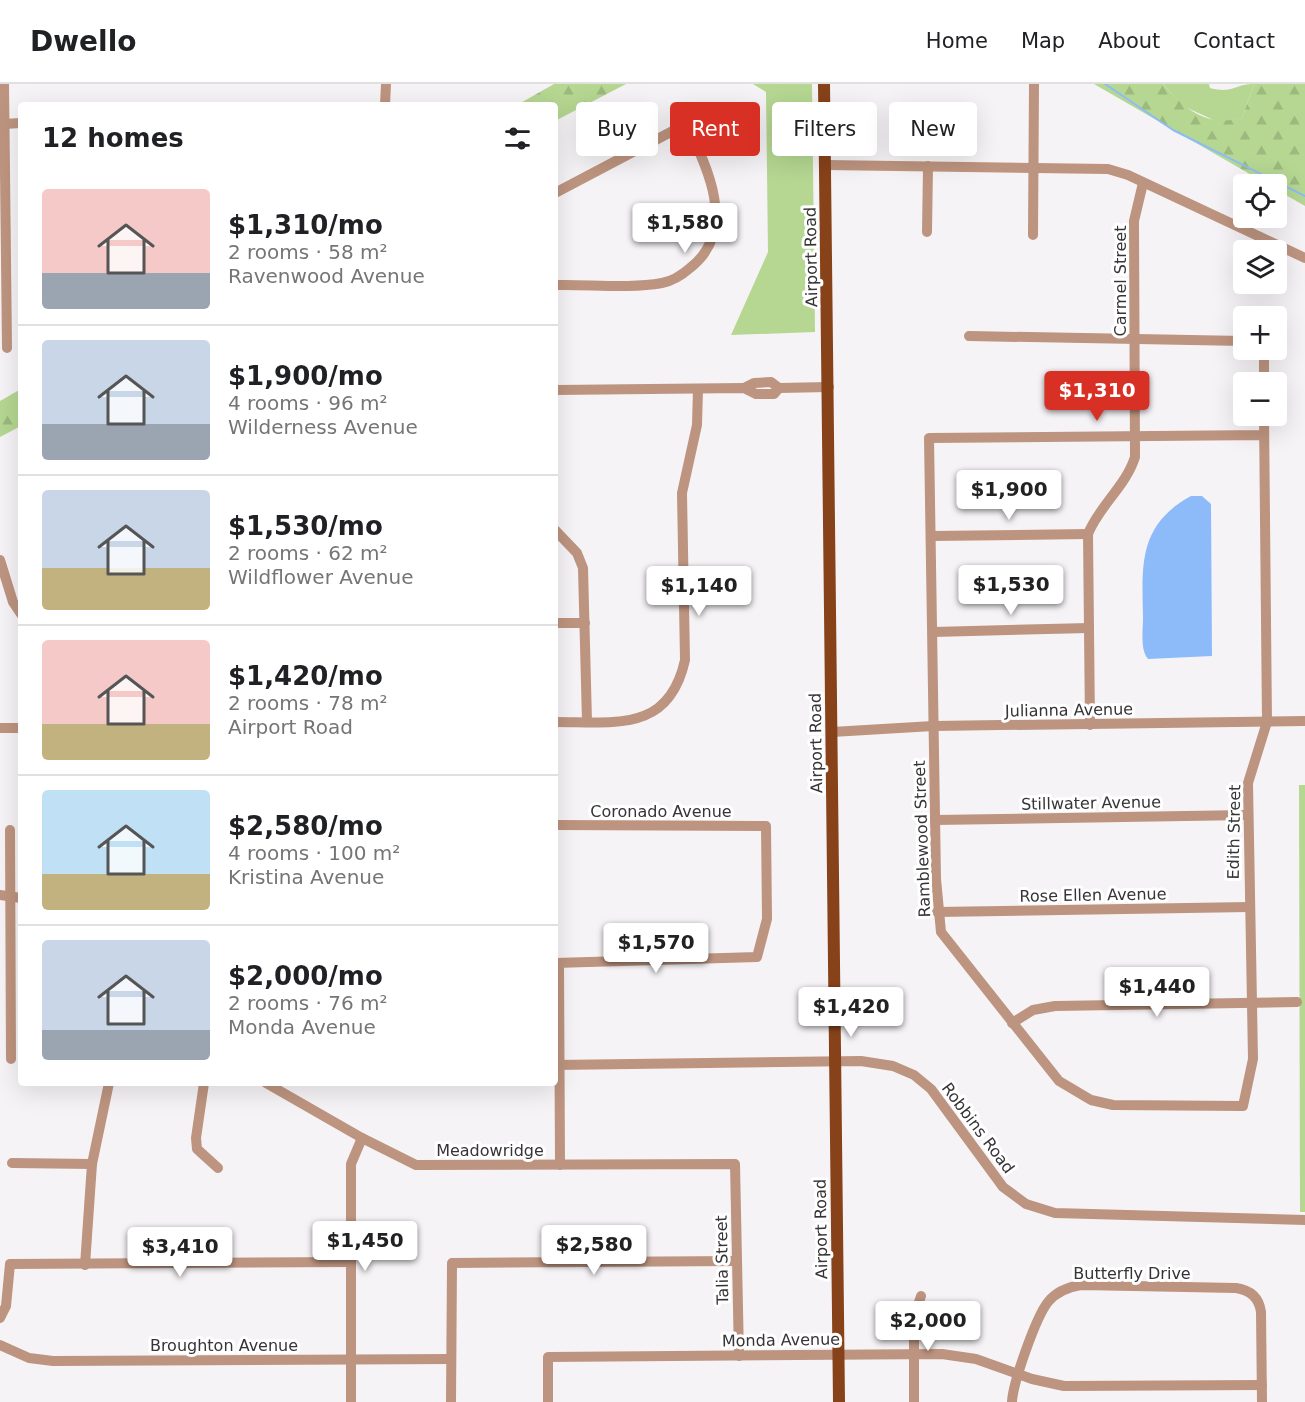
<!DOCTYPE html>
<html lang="en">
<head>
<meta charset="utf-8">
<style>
  :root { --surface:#fff; --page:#f6f6f6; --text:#202124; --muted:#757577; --line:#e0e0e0; --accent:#d93025 }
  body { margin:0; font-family:"DejaVu Sans",sans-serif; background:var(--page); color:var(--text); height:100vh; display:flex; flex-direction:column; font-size:22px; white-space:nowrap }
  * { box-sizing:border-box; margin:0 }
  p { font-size:20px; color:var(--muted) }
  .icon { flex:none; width:33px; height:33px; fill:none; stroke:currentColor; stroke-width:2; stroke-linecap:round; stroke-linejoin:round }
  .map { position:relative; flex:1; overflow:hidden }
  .sheet { position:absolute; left:18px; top:18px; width:540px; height:984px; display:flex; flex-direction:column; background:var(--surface); border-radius:6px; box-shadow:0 6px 24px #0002 }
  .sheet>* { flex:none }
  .hud { position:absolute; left:576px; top:18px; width:570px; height:54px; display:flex; gap:12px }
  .tools { position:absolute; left:1233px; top:90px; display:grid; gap:12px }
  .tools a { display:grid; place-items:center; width:54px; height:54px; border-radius:6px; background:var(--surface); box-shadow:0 6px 24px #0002; font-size:30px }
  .price { position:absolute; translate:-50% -51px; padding:0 14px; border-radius:6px; background:#fff; color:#222; font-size:20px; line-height:39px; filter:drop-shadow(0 2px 3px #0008) }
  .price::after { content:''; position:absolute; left:50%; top:36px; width:18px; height:14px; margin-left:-9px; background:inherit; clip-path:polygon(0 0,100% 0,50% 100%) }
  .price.selected { background:var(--accent); color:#fff }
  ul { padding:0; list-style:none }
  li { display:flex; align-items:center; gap:18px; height:150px; padding:0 24px }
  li+li { border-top:2px solid var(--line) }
  li span { display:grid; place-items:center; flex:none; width:168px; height:120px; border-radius:6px; color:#555 }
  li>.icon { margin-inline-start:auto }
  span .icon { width:72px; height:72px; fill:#fffc; stroke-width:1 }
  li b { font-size:26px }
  h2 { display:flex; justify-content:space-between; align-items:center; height:72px; padding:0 24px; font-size:26px }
  .tag { padding:0 21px; border-radius:6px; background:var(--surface); box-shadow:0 6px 24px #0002; font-size:21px; line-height:54px }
  .tag.selected { background:var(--accent); color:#fff }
  header { display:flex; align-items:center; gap:36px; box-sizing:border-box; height:84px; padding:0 30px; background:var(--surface); border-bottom:2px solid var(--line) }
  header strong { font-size:28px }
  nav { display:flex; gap:33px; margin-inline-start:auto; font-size:21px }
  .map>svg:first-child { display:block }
  .green { fill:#b5d791 }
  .forest { fill:url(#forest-firs) }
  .water { fill:#8dbbf9 }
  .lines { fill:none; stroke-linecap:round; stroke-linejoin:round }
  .stream { stroke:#8dbbf9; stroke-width:2 }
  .minor { stroke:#bd947f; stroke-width:10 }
  .major { stroke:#874219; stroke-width:12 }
  .labels { text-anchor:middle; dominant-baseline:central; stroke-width:6; stroke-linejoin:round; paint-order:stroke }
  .street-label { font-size:16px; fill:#363436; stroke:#fff }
</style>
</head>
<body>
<header>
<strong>Dwello</strong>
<nav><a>Home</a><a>Map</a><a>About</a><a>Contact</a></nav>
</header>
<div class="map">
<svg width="1305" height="1318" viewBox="0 0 1305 1318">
  <defs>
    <pattern id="forest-firs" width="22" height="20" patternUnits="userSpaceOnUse" patternTransform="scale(1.5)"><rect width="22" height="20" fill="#b5d791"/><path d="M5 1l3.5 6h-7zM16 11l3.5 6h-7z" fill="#9cb97e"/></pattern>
  </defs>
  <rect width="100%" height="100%" fill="#f6f3f7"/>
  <!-- green -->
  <g class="green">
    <polygon points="753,0 812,0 815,248 731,251 768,168 766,8"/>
    <path d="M1163 0H1209L1210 4C1234 10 1234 0 1254 0L1242 34 1220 39 1183 22Z"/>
    <polygon points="1299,701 1305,701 1305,1128 1300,1128"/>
  </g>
  <!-- forest -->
  <g class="forest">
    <polygon points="554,0 626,0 555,37 555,21 517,21"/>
    <path d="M1094 0H1163C1186 26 1206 43 1242 34L1254 0H1305V122L1277 106 1276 100H1267Z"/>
    <polygon points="21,305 21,342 0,353 0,317"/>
  </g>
  <!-- water -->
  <path class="water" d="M1191 412H1202L1211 420 1212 572 1148 575C1140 566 1143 546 1143 534 1142 481 1138 441 1191 412Z"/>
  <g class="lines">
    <!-- stream -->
    <polyline class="stream" points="1105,0 1173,46 1305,112"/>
    <!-- minor -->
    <g class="minor">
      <polyline points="4,0 7,264"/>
      <polyline points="385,21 386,0"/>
      <polyline points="4,40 21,39"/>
      <polyline points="826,81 1108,85 1128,91 1305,174"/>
      <path d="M555 109 686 40C708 83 738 147 690 184 682 191 673 197 662 199 628 205 589 200 555 201"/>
      <polyline points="927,148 928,82"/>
      <polyline points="1033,151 1034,0"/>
      <polyline points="969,252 1244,257"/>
      <polyline points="1264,266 1264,298"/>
      <polyline points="744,304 754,299 771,298 779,304 829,303"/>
      <polyline points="555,306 744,304 756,310 774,310 779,304"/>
      <polyline points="1264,332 1267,638 1248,699 1253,975 1243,1022 1113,1021 1091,1016 1059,997 941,848 936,795 929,354 1264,351"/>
      <polyline points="555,446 577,469 583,484 587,638"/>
      <polyline points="932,452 1088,450"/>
      <polyline points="0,476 13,518 21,530"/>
      <polyline points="555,539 585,539"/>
      <polyline points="933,548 1089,544"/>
      <path d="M555 638C615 638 669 649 685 576L682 409 697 341 698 305"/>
      <path d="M1090 641 1088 450C1099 422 1126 402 1135 373L1134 137 1143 99"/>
      <polyline points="0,644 21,644"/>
      <polyline points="832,648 933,642 1305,637"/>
      <polyline points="935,736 1247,731"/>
      <polyline points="555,741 766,742 767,835 757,873 555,879"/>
      <polyline points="10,746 11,975"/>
      <polyline points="0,811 21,814"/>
      <polyline points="937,828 1249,823"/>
      <polyline points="559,879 560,1081"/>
      <polyline points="1012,939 1033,926 1055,922 1297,918"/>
      <polyline points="555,981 861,977 893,982 914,991 931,1005 1003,1103 1026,1120 1055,1129 1305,1136"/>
      <polyline points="204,999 196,1054 197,1065 218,1084"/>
      <polyline points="266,999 362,1054 416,1081 735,1080 739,1272"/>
      <polyline points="12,1079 92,1080"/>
      <polyline points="85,1181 92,1080 109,999"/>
      <polyline points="0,1234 6,1222 10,1180 350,1178"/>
      <polyline points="0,1261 29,1274 53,1277 451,1275"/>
      <polyline points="351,1318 351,1080 362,1054"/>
      <polyline points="451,1318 452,1179 737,1177"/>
      <polyline points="548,1318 548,1273 942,1270 976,1275 1032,1295 1064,1302 1262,1301"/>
      <polyline points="914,1318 914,1233 921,1212"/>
      <path d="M1012 1318C1013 1298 1036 1233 1048 1218 1056 1208 1068 1203 1081 1201L1236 1204C1250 1206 1259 1213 1261 1228L1262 1318"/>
    </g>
    <!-- major -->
    <polyline class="major" points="824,0 839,1318"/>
  </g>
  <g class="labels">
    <!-- street labels -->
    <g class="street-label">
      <text transform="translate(811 173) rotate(-91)">Airport Road</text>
      <text transform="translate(1120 197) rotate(-90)">Carmel Street</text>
      <text transform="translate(1069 626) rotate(-1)">Julianna Avenue</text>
      <text transform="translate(816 659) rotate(-91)">Airport Road</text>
      <text transform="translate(1091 719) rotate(-1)">Stillwater Avenue</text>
      <text x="661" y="727">Coronado Avenue</text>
      <text transform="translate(1234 748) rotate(-89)">Edith Street</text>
      <text transform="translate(922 755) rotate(-92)">Ramblewood Street</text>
      <text transform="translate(1093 811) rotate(-1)">Rose Ellen Avenue</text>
      <text transform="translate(978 1044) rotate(53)">Robbins Road</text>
      <text x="490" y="1066">Meadowridge</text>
      <text transform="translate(821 1145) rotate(-91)">Airport Road</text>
      <text transform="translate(722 1176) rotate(-91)">Talia Street</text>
      <text x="1132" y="1189">Butterfly Drive</text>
      <text transform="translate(781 1256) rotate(-1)">Monda Avenue</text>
      <text x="224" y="1261">Broughton Avenue</text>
    </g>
  </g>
</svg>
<div class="tools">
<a><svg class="icon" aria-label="locate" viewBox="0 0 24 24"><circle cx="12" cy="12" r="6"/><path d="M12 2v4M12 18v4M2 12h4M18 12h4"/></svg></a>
<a><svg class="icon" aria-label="layers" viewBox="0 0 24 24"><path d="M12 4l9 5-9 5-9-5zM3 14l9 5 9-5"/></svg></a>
<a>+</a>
<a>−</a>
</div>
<b class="price" style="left:685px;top:170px">$1,580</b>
<b class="price selected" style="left:1097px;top:338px">$1,310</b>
<b class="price" style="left:1009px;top:437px">$1,900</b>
<b class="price" style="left:1011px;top:532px">$1,530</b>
<b class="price" style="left:699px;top:533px">$1,140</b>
<b class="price" style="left:656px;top:890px">$1,570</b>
<b class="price" style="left:1157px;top:934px">$1,440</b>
<b class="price" style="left:851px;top:954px">$1,420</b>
<b class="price" style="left:365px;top:1188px">$1,450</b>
<b class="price" style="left:594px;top:1192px">$2,580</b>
<b class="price" style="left:180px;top:1194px">$3,410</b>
<b class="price" style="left:928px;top:1268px">$2,000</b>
<div class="hud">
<a class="tag">Buy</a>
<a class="tag selected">Rent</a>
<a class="tag">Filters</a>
<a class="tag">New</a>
</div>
<section class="sheet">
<h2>12 homes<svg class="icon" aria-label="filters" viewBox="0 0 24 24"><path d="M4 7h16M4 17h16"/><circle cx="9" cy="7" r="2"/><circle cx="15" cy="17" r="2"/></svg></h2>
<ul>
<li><span style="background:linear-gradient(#f6c9c9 70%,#9aa5b1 0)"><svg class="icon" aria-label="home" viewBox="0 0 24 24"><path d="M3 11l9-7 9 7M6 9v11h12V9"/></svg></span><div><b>$1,310/mo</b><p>2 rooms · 58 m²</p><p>Ravenwood Avenue</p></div></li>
<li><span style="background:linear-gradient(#c9d6e8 70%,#9aa5b1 0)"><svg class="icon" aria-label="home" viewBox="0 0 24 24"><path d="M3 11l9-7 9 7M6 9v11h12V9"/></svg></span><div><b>$1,900/mo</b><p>4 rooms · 96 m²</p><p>Wilderness Avenue</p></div></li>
<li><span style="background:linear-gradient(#c9d6e8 65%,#c2b280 0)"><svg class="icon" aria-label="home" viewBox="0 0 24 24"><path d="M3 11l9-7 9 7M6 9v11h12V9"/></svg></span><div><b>$1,530/mo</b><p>2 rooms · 62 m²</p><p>Wildflower Avenue</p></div></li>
<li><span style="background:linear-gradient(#f6c9c9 70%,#c2b280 0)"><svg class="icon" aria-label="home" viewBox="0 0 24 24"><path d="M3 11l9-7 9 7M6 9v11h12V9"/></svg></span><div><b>$1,420/mo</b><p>2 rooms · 78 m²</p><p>Airport Road</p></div></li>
<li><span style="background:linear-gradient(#bfe0f5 70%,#c2b280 0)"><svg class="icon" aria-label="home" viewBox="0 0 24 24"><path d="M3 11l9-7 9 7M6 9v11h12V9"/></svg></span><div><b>$2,580/mo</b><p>4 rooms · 100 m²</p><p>Kristina Avenue</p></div></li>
<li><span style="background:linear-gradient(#c9d6e8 75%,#9aa5b1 0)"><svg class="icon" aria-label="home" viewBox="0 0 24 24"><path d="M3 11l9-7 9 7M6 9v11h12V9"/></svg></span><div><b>$2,000/mo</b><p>2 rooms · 76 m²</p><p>Monda Avenue</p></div></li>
</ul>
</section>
</div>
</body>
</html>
